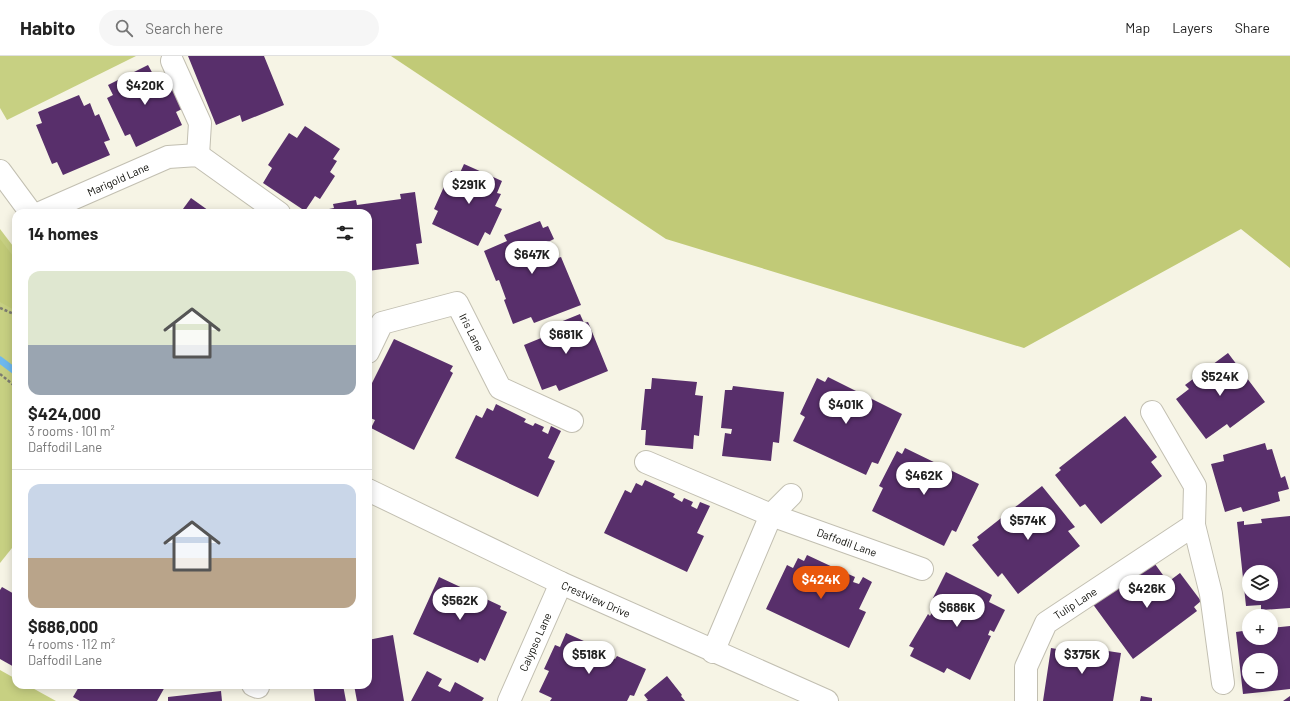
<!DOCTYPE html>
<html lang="en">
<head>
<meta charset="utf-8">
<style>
  :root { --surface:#fff; --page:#f6f6f6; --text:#222; --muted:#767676; --line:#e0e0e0; --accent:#ea580c }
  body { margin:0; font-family:Barlow,sans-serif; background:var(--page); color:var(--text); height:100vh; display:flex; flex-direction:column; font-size:15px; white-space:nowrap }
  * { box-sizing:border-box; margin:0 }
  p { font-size:13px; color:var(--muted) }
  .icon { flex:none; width:22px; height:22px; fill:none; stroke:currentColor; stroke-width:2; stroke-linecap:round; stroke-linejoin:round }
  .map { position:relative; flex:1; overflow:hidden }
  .drawer { position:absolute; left:12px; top:153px; width:360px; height:480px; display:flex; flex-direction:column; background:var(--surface); border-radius:12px; box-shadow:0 2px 10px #0003 }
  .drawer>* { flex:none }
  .tools { position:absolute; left:1242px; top:509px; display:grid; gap:8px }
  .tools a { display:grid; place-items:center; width:36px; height:36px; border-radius:50%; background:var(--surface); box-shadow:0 2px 10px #0003; font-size:20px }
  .price { position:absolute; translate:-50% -34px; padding:0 9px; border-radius:14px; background:#fff; color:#222; font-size:13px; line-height:26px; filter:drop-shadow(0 1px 2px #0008) }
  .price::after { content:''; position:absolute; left:50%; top:24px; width:12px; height:9px; margin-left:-6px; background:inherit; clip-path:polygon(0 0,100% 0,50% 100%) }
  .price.current { background:var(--accent); color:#fff }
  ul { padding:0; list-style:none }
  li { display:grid; align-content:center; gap:8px; height:212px; padding:0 16px }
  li+li { border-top:1px solid var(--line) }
  li span { display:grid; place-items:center; height:124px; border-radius:12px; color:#555 }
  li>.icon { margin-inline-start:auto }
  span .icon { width:72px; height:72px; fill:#fffc; stroke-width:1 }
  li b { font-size:17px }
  h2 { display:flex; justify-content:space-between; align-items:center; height:48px; padding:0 16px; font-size:17px }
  header { display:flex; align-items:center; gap:24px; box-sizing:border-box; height:56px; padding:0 20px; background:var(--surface); border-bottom:1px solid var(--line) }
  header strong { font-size:19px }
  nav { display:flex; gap:22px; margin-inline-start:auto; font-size:14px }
  .search { width:280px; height:36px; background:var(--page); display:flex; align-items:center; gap:10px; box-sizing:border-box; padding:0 14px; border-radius:22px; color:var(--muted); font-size:15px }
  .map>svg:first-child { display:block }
  .green { fill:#c7d082 }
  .forest { fill:#c1ca77 }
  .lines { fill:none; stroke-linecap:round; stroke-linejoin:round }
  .stream { stroke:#6eb8ee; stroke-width:7 }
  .building { fill:#582f6b; fill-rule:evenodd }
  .minor-casing { stroke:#c2bfb1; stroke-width:24 }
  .tertiary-casing { stroke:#c2bfb1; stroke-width:24 }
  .path { stroke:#7c7b71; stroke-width:2.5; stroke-dasharray:3 2; stroke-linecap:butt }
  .minor { stroke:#fff; stroke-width:22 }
  .tertiary { stroke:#fff; stroke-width:22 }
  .labels { text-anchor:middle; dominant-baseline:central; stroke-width:4; stroke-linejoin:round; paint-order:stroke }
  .street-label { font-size:11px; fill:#0d0d08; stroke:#fff }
</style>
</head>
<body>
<header>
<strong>Habito</strong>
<div class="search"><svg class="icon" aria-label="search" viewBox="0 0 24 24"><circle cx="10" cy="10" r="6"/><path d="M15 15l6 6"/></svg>Search here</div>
<nav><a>Map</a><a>Layers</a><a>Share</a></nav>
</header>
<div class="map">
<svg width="1290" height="645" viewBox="0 0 1290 645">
  <rect width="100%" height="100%" fill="#f6f4e5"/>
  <!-- green -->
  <g class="green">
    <polygon points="0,0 136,0 7,64 0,52"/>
    <polygon points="0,173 16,194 16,487 0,507"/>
    <polygon points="0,614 16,623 16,629 27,629 56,645 0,645"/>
  </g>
  <!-- forest -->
  <g class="forest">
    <polygon points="391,0 1290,0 1290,212 1241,173 1024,292 666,183"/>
    <polygon points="0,183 16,204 16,255 0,246"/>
  </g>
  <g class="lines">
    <!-- stream -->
    <polyline class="stream" points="0,304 16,316"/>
  </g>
  <!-- building -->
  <g class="building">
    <polygon points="188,0 264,0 284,49 242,66 240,59 216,69"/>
    <polygon points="148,9 154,20 161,17 167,29 170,27 182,53 176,56 182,69 136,91 130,78 125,80 107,42 113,39 108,29"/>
    <polygon points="79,39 84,50 90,47 95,60 99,58 110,84 104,86 110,99 63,119 57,106 52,108 36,69 42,67 38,56"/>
    <polygon points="305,70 340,93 333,103 337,105 330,116 335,120 320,143 315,140 305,155 263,127 272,112 268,109 289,77 297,82"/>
    <polygon points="464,108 502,125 497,137 501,138 495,150 502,153 490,179 485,176 478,190 432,168 438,155 434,153 451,115 459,119"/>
    <polygon points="415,136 422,187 416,188 419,208 368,215 368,157 325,157 324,154 334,152 333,148 356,144 357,149 401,143 400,138"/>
    <polygon points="191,142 212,157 180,157"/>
    <polygon points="540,165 543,172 548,170 554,183 546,187 548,194 554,191 558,202 561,201 581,249 534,267 531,261 513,268 504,244 506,243 499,224 496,225 484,195 507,185 504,179"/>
    <polygon points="580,258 584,267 588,266 608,315 559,335 556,329 542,334 524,289 546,280 543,273"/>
    <polygon points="394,283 453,310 450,315 453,317 414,394 371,372 375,364 368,361 368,335"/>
    <polygon points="1228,297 1265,346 1230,372 1227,368 1206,383 1176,343 1189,333 1185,329"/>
    <polygon points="828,321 902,358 878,408 872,406 866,419 793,385 805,361 800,358 817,322 825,326"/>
    <polygon points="652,322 697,326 695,339 703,340 699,380 694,379 693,393 645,389 646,374 641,374 645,333 651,333"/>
    <polygon points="733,330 784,336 779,387 773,386 771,405 722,400 725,377 731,378 732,373 721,372 725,334 732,334"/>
    <polygon points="496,348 526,363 524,366 533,370 535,367 544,371 542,375 548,378 551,370 561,375 548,402 555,405 538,441 455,402 476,359 482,362 487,352 493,355"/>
    <polygon points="1125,360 1157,401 1151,406 1162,420 1101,468 1085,448 1080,451 1055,419 1061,414 1059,412"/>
    <polygon points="1265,387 1267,394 1272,393 1281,422 1285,420 1289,433 1278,436 1280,445 1243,456 1241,451 1225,456 1211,408 1224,405 1223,399"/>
    <polygon points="905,392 979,428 956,476 952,474 944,490 872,455 883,432 879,430 897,395 902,398"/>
    <polygon points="645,424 675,438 673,441 682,446 684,442 693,446 691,450 697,453 700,446 710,450 697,477 704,480 687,516 604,477 625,434 631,437 636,427 642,430"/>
    <polygon points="1042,430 1075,471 1068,475 1080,490 1018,538 1002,517 998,521 972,489 979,484 977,481"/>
    <path d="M1290 460V552L1261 554V549L1246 550 1237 466 1244 465V469L1262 467 1261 463ZM1249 516H1271V538H1249Z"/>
    <polygon points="807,499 837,513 835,517 844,521 846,517 855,521 853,526 859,528 863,521 872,526 859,553 866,556 849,592 766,553 787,509 793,512 798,502 804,505"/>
    <polygon points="1155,508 1168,526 1180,517 1201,545 1194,551 1197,555 1133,603 1092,547 1133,521 1135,523 1140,519 1138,516 1145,511 1147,513"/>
    <polygon points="946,516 992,539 989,546 1005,554 994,576 990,574 988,579 991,580 970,624 947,612 944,617 910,600 914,592 909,590 928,558 930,560 938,545 933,542"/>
    <polygon points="439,521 501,550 500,553 507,556 485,605 480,602 478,607 413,578"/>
    <polygon points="2,531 16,539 16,612 0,603 0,534"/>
    <path d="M1290 570V633L1243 638 1236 576 1249 574V582H1271V572ZM1249 604H1271V626H1249Z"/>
    <polygon points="566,577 595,590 590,602 600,606 604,598 615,603 617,600 646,613 634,640 630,639 627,645 550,645 552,642 539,636 549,615 544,613 555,589 560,591"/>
    <polygon points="393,579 404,645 357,645 354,629 368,629 368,584"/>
    <polygon points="1075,590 1121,597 1113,645 1043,645 1051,592 1074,596"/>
    <polygon points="427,615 442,623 438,630 450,636 455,626 484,642 482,645 411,645"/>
    <polygon points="667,620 682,639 681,640 685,645 646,645 648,644 644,639"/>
    <polygon points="80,629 166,629 157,645 80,645 73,641"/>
    <polygon points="313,629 343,629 346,645 315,645"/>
    <polygon points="221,635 222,645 168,645 168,641"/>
    <polygon points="1141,640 1152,642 1152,645 1140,645"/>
    <polygon points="1290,640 1290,645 1283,645"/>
  </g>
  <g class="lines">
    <!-- minor casing -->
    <g class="minor-casing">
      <g id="minor">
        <polyline points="172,5 200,67 198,99"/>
        <polyline points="40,157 168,101 198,99 279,157"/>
        <polyline points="368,296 382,267 457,247 500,332 572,365"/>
        <polyline points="646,406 771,459 922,513"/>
        <polyline points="1194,469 1211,538 1223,627"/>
        <polyline points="713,596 771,459 791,439"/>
        <polyline points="253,629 258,631"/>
        <polyline points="509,645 561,527"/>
        <polyline points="1026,645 1026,611 1046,567 1194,469 1195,430 1152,356"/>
      </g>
    </g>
    <!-- tertiary casing -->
    <g class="tertiary-casing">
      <g id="tertiary">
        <polyline points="0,115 31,157"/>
        <polyline points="368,434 561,527 827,645"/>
      </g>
    </g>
    <!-- path -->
    <g class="path">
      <polyline points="0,252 16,259"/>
      <polyline points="0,318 16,331"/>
    </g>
    <!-- minor -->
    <use href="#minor" class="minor"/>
    <!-- tertiary -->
    <use href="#tertiary" class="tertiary"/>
  </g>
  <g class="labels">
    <!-- street labels -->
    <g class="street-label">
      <text transform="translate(118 123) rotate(-24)">Marigold Lane</text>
      <text transform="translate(472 276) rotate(63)">Iris Lane</text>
      <text transform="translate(847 486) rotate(20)">Daffodil Lane</text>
      <text transform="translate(596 543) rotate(24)">Crestview Drive</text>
      <text transform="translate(1075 547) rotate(-33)">Tulip Lane</text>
      <text transform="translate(535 586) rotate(-66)">Calypso Lane</text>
    </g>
  </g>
</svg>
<div class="tools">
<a><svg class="icon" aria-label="layers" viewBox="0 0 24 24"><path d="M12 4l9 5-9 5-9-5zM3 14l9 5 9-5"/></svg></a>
<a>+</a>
<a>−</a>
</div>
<b class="price" style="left:145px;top:50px">$420K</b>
<b class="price" style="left:469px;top:149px">$291K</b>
<b class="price" style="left:532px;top:219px">$647K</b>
<b class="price" style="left:566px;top:299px">$681K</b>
<b class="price" style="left:1220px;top:341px">$524K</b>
<b class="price" style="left:846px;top:369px">$401K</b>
<b class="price" style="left:924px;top:440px">$462K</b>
<b class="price" style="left:1028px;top:485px">$574K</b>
<b class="price current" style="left:821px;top:544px">$424K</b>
<b class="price" style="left:1147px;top:553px">$426K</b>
<b class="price" style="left:460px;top:565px">$562K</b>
<b class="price" style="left:957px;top:572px">$686K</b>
<b class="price" style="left:589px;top:619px">$518K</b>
<b class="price" style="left:1082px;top:619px">$375K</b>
<section class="drawer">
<h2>14 homes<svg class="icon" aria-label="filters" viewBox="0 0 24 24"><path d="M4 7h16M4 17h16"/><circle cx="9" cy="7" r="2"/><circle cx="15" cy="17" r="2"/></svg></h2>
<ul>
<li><span style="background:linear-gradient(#dfe7d0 60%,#9aa5b1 0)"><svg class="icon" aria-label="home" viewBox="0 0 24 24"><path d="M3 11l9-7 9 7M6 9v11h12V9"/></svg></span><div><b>$424,000</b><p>3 rooms · 101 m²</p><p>Daffodil Lane</p></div></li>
<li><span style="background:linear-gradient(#c9d6e8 60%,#b9a48a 0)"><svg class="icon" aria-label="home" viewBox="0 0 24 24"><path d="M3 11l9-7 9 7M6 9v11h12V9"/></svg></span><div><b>$686,000</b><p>4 rooms · 112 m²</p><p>Daffodil Lane</p></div></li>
</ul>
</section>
</div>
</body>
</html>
